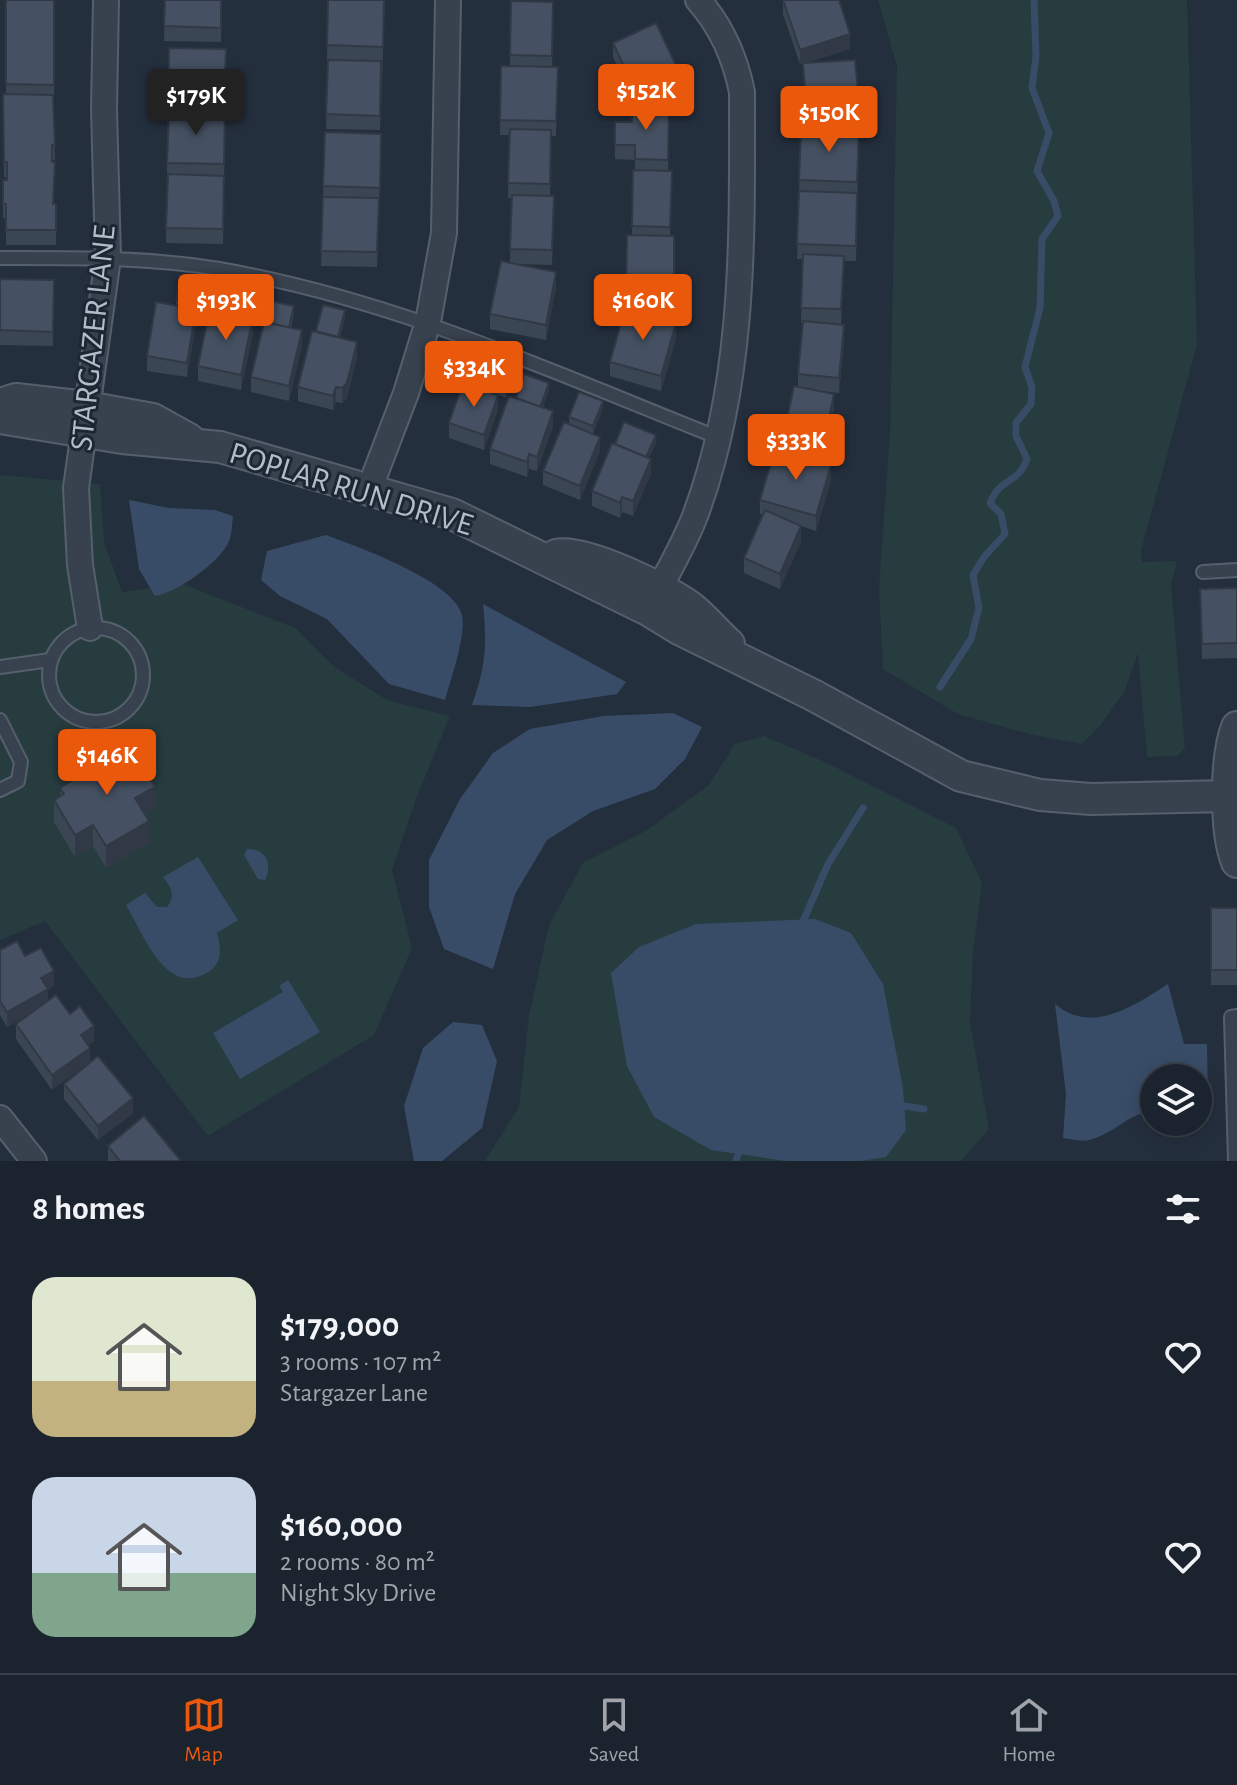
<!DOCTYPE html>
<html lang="en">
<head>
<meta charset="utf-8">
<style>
  :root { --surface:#1b232e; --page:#242b36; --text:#f1f3f6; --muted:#a0a4aa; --line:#39404a; --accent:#ea580c }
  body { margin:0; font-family:"Alegreya Sans",sans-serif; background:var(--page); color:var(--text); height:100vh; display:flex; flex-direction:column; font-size:30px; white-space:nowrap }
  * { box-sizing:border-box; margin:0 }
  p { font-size:26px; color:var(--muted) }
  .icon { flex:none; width:44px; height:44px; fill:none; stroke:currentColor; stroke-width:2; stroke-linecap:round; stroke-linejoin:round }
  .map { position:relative; height:1161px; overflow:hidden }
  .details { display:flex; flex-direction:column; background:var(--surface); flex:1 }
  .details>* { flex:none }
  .fabs { position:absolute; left:1140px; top:1064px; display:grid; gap:16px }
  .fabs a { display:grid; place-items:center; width:72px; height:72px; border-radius:50%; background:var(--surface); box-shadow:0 4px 20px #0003,0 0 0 2px var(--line); font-size:40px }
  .price { position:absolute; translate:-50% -68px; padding:0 18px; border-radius:8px; background:var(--accent); color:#fff; font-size:26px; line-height:52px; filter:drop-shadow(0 2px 4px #0008) }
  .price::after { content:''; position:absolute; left:50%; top:48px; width:24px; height:18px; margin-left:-12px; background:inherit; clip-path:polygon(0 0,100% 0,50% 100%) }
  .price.active { background:#222; color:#fff }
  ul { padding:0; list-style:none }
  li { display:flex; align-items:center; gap:24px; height:200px; padding:0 32px }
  li span { display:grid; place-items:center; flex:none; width:224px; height:160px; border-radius:24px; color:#555 }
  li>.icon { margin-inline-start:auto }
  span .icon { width:96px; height:96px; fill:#fffc; stroke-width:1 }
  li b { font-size:34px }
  h2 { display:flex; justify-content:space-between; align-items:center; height:96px; padding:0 32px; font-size:34px }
  .tabs { display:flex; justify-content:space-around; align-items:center; height:112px; border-top:2px solid var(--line); background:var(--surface); font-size:22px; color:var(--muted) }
  .tabs a { display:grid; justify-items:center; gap:4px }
  .tabs .active { color:var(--accent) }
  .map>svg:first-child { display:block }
  .green { fill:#263c3f }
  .water { fill:#394c67 }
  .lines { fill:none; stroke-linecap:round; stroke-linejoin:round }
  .stream { stroke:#394c67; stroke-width:7 }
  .service-casing { stroke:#565f6c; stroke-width:16 }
  .minor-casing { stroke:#565f6c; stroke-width:28 }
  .tertiary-casing { stroke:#565f6c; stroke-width:34 }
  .service { stroke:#38414e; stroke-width:12 }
  .minor { stroke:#38414e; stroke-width:24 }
  .tertiary { stroke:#38414e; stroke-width:30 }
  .wall { fill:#3b4654 }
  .shaded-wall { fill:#303945 }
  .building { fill:#455162; stroke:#303945; stroke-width:2 }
  .labels { text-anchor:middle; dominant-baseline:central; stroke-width:6; stroke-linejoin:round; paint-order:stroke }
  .street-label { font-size:32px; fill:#b4bcc9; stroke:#1d2633 }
</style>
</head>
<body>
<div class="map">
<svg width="1237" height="1161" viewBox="0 0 1237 1161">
  <rect width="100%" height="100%" fill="#242f3e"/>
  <!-- green -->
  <g class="green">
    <polygon points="878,0 1187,0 1197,344 1141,551 1142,562 1177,561 1171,584 1185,748 1177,756 1147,757 1138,653 1124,692 1099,727 1082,744 1029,734 958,714 883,669 879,589 890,434 897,66"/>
    <polygon points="0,475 100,484 104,542 122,592 183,584 295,628 336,668 389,701 450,716 416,799 392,870 412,948 374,1035 208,1136 45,921 0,940"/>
    <polygon points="764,736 825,762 956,828 982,883 973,953 970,1022 989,1129 961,1161 485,1161 519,1107 529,1016 549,925 583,863 647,830 709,785 735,744"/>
  </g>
  <!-- water -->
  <g class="water">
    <path d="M129 500 169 508 215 510 233 516C232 524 232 534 229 541 221 562 176 593 155 596L139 569Z"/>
    <path d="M326 535C358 547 454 581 462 615 466 637 451 678 445 700L389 684 327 619 280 596 261 580 267 551Z"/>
    <path d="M483 604 626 682 617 694 530 707 472 705C486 666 487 645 483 604Z"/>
    <polygon points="673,713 702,727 685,759 655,789 593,811 547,840 515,894 493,969 444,949 429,907 429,860 460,799 493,753 530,729 604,716"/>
    <path d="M247 849C266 849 273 863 265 880L258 879 244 855Z"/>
    <path d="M198 857 238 920 217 933C221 949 223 963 208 972 166 999 143 933 126 905L145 893 157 907H167C176 896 171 887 163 877Z"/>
    <polygon points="815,919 851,933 883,984 903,1088 906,1130 886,1157 861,1161 786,1161 711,1150 654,1117 627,1066 611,973 639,947 696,924"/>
    <polygon points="288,980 320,1032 240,1079 213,1033 283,992 279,986"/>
    <path d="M1168 984 1184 1044H1207L1208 1103 1198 1105V1078H1154V1111C1129 1112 1113 1135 1089 1140 1081 1142 1071 1139 1063 1138L1066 1094 1055 1004C1091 1035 1134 1006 1168 984Z"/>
    <polygon points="453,1022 482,1025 497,1061 482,1128 442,1161 414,1161 404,1106 423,1048"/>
  </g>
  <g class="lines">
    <!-- stream -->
    <g class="stream">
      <path d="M940 687 971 639 979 608 973 575 984 557 1005 534 1001 514 990 503C1001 476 1018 485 1027 459L1016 436V423L1031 404 1032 387 1025 367 1040 308 1042 239 1058 216 1054 201 1037 171 1049 133 1032 88 1036 56 1034 0"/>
      <polyline points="801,926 828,864 863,808"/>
      <polyline points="898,1105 924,1109"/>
      <polyline points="736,1161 740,1148"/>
    </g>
    <!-- service casing -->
    <g class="service-casing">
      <g id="service">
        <path d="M0 258C73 258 147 257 219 269 394 299 555 373 719 438"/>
        <polyline points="1203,572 1237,570"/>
        <circle cx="96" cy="675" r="47"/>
        <polyline points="0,667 50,660"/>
        <polyline points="0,720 21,762 18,781 0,790"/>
        <polyline points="1235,1161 1231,1017 1237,1016"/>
      </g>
    </g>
    <!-- minor casing -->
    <g class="minor-casing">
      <g id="minor">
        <polyline points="369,490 406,393 428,322 444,233 448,0"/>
        <path d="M651 604C666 575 683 547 695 516 746 380 742 235 742 92 735 57 722 27 698 0"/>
        <polyline points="90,628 80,565 76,488 108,258 104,109 106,0"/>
        <polyline points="0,1118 34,1161"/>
      </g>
    </g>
    <!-- tertiary casing -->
    <g class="tertiary-casing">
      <g id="tertiary">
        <polyline points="0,404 16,399 87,407 153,419 189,439"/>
        <polyline points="0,418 122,438 220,447 452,514 648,610 679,629 813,695 961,776 1040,795 1091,799 1228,796"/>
        <path d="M556 555C583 548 671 591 693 609 706 620 717 633 729 644"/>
        <path d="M1237 727C1225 757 1225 833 1237 862"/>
      </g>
    </g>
    <!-- service -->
    <use href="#service" class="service"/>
    <!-- minor -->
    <use href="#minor" class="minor"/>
    <!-- tertiary -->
    <use href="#tertiary" class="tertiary"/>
  </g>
  <!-- wall -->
  <g class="wall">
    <polygon points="6,0 55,0 54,99 53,99 55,160 52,160 54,204 56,204 56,245 6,245 6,218 3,218 3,180 7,180 7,177 4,177 3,94 6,94"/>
    <polygon points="165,0 222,0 221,42 164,41"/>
    <polygon points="328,0 385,0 380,130 326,129 328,60 345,61 327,60"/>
    <polygon points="783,0 850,49 805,63 860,113 860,128 850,128 859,129 856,261 844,261 841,324 830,324 844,340 839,393 812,390 834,409 823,461 803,457 831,480 816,531 801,526 801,541 780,589 744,573 744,558 763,515 760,514 760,500 783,451 783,438 798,387 798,374 803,323 801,323 802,259 797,259 801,127 807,127 803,63 800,64 783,14"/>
    <polygon points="511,1 553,2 552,67 558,67 556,136 551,136 550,196 554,196 552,265 517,264 556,287 546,340 490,329 490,314 510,263 511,198 508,198 509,135 500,135 501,66 510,66"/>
    <polygon points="613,43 680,89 645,105 669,105 668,171 672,171 670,236 674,236 674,306 626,305 627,235 632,235 633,170 635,170 635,160 615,159 615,122 632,122 635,104 613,57"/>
    <polygon points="226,49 223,244 166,243 168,102"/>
    <polygon points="325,132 381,149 377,267 321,266"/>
    <polygon points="0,279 54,280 53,346 0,345"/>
    <polygon points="204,286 200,311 196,311 196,323 187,377 147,371 147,356 176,306 176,300"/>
    <polygon points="240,300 237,314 253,332 241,390 198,381 198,366"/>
    <polygon points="323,305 345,318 340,338 357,357 347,398 342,403 336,402 333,410 298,401 298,387 316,332"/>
    <polygon points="294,313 291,328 302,345 289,401 251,392 251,377 265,322"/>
    <polygon points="676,338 661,391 610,376 610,362"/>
    <polygon points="472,378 513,379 506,398 498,395 498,409 484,450 449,438 449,423 472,385"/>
    <polygon points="549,390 543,407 553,426 537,471 529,469 527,477 490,464 490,449 516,398"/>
    <polygon points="603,408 593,434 600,451 580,500 543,485 543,471 569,424 569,417"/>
    <polygon points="656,443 649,458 651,473 633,516 622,512 620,518 592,506 592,491"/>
    <polygon points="1237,588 1237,658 1202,659 1200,604"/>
    <polygon points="76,770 155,809 145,814 149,843 106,868 93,846 75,857 54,822 54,800 60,796 60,788 76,778"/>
    <rect x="1211" y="908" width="26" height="77"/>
    <polygon points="0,950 25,956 54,986 48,989 48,1002 70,1014 94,1041 88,1045 52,1090 16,1039 16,1024 34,1011 7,1027 0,1015"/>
    <polygon points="64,1084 133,1113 98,1140 64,1099"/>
    <polygon points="108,1146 181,1161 108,1161"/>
  </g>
  <!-- shaded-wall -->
  <g class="shaded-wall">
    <polygon points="850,34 850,49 800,64 800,50"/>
    <polygon points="680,74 680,89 637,108 637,94"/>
    <polygon points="556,272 556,287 546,340 546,325"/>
    <polygon points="196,309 196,323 187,377 187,363"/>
    <polygon points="345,310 345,318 338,344 338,337"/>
    <polygon points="253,317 253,332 241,390 241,375"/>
    <polygon points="676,323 676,338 661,391 661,376"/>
    <polygon points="844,325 844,340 839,393 839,378"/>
    <polygon points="302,330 302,345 289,401 289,386"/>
    <polygon points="357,342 357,357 347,398 342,403 342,388"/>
    <polygon points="513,371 513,379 506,398 506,391"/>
    <polygon points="549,383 549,390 540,416 540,408"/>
    <polygon points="336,387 336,402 333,410 333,396"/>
    <polygon points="834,394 834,409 823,461 823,447"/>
    <polygon points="498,395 498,409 484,450 484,435"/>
    <polygon points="603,401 603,408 593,434 593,426"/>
    <polygon points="553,411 553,426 537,471 537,457"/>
    <polygon points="656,435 656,443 646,465 646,457"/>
    <polygon points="600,437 600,451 580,500 580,486"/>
    <polygon points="529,454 529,469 527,477 527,462"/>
    <polygon points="651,459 651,473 633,516 633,501"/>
    <polygon points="831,465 831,480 816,531 816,516"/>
    <polygon points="622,497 622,512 620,518 620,503"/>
    <polygon points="801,526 801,541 780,589 780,574"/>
    <polygon points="155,787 155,809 135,820 135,798"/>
    <polygon points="149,821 149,843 106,868 106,846"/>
    <polygon points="93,825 93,846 75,857 75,835"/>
    <polygon points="54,971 54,986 48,989 48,1004 7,1027 7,1012 41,978"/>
    <polygon points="94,1026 94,1041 81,1050 81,1035"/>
    <polygon points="90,1048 90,1062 52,1090 52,1075"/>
    <polygon points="133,1098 133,1113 98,1140 98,1126"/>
  </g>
  <!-- building -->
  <g class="building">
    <polygon points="6,0 54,0 54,85 6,84"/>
    <polygon points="165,0 221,0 221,28 164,26"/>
    <polygon points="328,0 384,0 383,47 327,45"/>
    <polygon points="783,0 839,0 850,34 800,50"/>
    <polygon points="511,1 553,2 552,56 510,55"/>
    <polygon points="656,23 680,74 637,94 613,43"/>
    <polygon points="169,48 226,49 224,103 168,102"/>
    <polygon points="328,60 381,61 380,116 326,114"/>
    <polygon points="855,60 860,113 807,116 803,63"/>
    <polygon points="501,66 558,67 556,121 500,120"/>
    <polygon points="3,94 53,95 55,145 52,145 52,162 55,162 53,204 56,204 56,230 6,230 6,204 3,204 3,180 7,180 7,162 4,162"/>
    <polygon points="632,104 669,105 668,160 635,159 635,145 615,145 615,122 632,122"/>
    <polygon points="169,109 225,110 224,164 167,163"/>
    <polygon points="801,127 859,129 857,182 799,180"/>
    <polygon points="510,129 551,130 550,184 508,183"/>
    <polygon points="325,132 381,134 380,188 323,186"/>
    <polygon points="633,170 672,171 670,227 632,226"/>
    <polygon points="168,174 224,176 223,229 166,228"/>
    <polygon points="799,191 857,193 856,246 797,244"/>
    <polygon points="512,195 554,196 552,250 510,249"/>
    <polygon points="323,197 379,198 377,252 321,251"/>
    <polygon points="627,235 674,236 674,291 626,290"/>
    <polygon points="803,254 844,256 841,309 801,308"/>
    <polygon points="501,261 556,272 546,325 490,314"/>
    <polygon points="180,275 204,279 200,304 176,300"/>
    <polygon points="0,279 54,280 53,332 0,330"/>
    <polygon points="216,288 240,293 236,314 211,309"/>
    <polygon points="270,301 294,306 289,328 265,322"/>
    <polygon points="156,302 196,309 187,363 147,356"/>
    <polygon points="323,305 345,310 338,337 316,331"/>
    <polygon points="210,308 253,317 241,375 198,366"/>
    <polygon points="625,309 676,323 661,376 610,362"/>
    <polygon points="803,321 844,325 839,378 798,374"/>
    <polygon points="264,322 302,330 289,386 251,377"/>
    <polygon points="312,331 357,342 347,383 342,388 336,387 333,396 298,387"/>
    <polygon points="480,359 513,371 506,391 472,378"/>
    <polygon points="524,374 549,383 540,407 516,398"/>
    <polygon points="463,383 498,395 484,435 449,423"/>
    <polygon points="794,386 834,394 823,447 783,438"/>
    <polygon points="579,392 603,401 593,426 569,417"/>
    <polygon points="509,396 553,411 537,457 529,454 527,462 490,449"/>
    <polygon points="564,422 600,437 580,486 543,471"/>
    <polygon points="624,422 656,435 646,457 615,444"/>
    <polygon points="612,443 651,459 633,501 622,497 620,503 592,491"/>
    <polygon points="775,449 831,465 816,516 760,500"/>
    <polygon points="765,510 801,526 780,574 744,558"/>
    <polygon points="1237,588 1237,643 1202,644 1200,589"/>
    <polygon points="132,749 155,787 135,798 149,821 106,846 93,825 75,835 54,800 64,794 60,788 79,776 76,770 94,760 98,764 119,752 121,755"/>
    <rect x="1211" y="908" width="26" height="62"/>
    <polygon points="17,941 25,956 41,948 54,971 41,978 48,989 7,1012 0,1001 0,950"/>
    <polygon points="56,995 70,1014 80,1006 94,1026 81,1035 90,1048 52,1075 16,1024"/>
    <polygon points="98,1056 133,1098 98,1126 64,1084"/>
    <polygon points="144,1116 181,1161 120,1161 108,1146"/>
  </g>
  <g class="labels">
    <!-- street labels -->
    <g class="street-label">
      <text transform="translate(93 338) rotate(-84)">STARGAZER LANE</text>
      <text transform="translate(351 489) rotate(17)">POPLAR RUN DRIVE</text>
    </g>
  </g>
</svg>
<div class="fabs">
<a><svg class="icon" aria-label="layers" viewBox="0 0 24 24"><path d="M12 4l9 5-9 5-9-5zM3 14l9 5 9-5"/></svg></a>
</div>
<b class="price" style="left:646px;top:132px">$152K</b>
<b class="price active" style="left:196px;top:137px">$179K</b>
<b class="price" style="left:829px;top:154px">$150K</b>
<b class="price" style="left:226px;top:342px">$193K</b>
<b class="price" style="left:643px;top:342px">$160K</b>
<b class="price" style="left:474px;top:409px">$334K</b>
<b class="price" style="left:796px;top:482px">$333K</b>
<b class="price" style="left:107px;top:797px">$146K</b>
</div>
<section class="details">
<h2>8 homes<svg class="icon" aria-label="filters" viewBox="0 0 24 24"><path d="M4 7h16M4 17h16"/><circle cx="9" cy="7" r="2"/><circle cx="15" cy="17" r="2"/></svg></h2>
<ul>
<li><span style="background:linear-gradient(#dfe7d0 65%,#c2b280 0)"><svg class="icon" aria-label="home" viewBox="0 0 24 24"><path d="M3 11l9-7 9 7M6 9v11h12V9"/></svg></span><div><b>$179,000</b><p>3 rooms · 107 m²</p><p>Stargazer Lane</p></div><svg class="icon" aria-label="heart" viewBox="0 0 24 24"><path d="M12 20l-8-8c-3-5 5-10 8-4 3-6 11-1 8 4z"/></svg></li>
<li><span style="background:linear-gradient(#c9d6e8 60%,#7fa58c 0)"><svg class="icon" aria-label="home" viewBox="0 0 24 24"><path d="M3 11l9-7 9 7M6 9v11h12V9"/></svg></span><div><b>$160,000</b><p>2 rooms · 80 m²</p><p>Night Sky Drive</p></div><svg class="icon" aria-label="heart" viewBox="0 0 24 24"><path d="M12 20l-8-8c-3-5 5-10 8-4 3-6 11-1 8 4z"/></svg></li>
</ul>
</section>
<nav class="tabs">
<a class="active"><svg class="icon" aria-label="map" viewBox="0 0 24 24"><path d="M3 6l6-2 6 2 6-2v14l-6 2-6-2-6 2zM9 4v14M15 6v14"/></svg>Map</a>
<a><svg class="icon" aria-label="saved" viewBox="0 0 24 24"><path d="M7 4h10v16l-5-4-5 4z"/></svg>Saved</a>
<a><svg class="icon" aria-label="home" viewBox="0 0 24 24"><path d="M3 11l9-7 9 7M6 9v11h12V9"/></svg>Home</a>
</nav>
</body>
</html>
